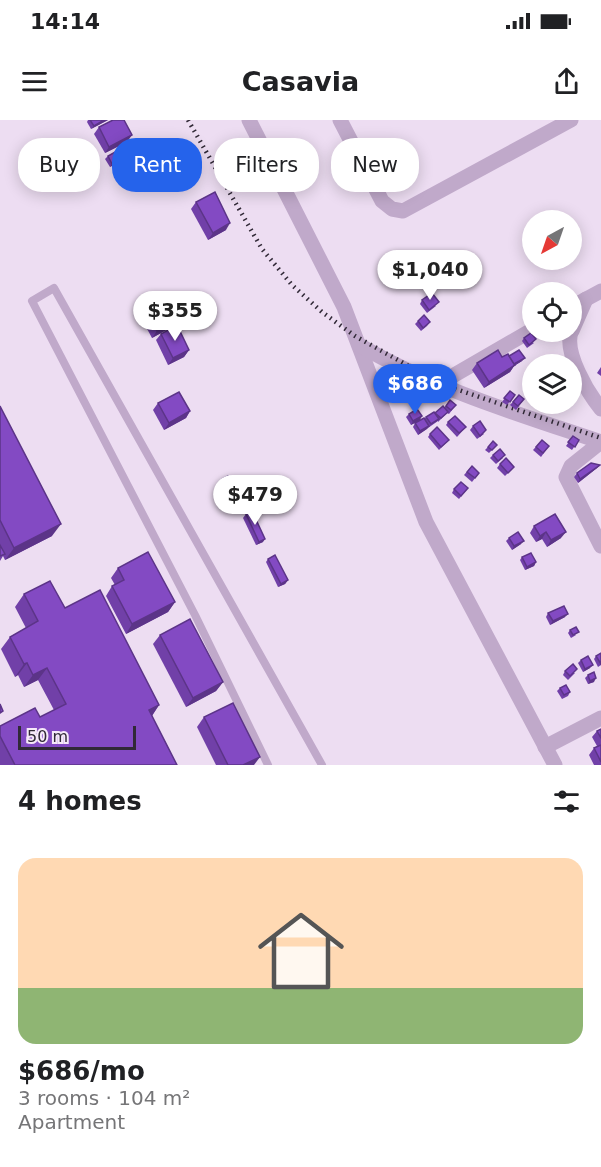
<!DOCTYPE html>
<html lang="en">
<head>
<meta charset="utf-8">
<style>
  :root { --surface:#fff; --page:#f6f6f6; --text:#202124; --muted:#757577; --accent:#2563eb }
  body { margin:0; font-family:"DejaVu Sans",sans-serif; background:var(--page); color:var(--text); height:100vh; display:flex; flex-direction:column; font-size:22px; white-space:nowrap }
  * { box-sizing:border-box; margin:0 }
  p { font-size:20px; color:var(--muted) }
  .icon { flex:none; width:33px; height:33px; fill:none; stroke:currentColor; stroke-width:2; stroke-linecap:round; stroke-linejoin:round }
  .map { position:relative; height:645px; overflow:hidden }
  .sheet { display:flex; flex-direction:column; background:var(--surface); flex:1 }
  .sheet>* { flex:none }
  .top-card { position:absolute; left:18px; top:18px; width:566px; height:54px; display:flex; gap:12px }
  .needle { width:39px; rotate:220deg }
  .tools { position:absolute; left:522px; top:90px; display:grid; gap:12px }
  .tools a { display:grid; place-items:center; width:60px; height:60px; border-radius:50%; background:var(--surface); box-shadow:0 3px 15px #0003; font-size:30px }
  .scale { position:absolute; left:18px; bottom:15px; width:118px; box-sizing:border-box; padding-left:6px; border:3px solid #312937; border-top:0; font-size:16px; line-height:21px; white-space:nowrap; color:#312937; -webkit-text-stroke:4px #f6e9f9; paint-order:stroke }
  .price { position:absolute; translate:-50% -51px; padding:0 14px; border-radius:21px; background:#fff; color:#222; font-size:20px; line-height:39px; filter:drop-shadow(0 2px 3px #0008) }
  .price::after { content:''; position:absolute; left:50%; top:36px; width:18px; height:14px; margin-left:-9px; background:inherit; clip-path:polygon(0 0,100% 0,50% 100%) }
  .price.on { background:var(--accent); color:#fff }
  ul { padding:0; list-style:none }
  li { display:grid; align-content:center; gap:12px; height:318px; padding:0 18px }
  li span { display:grid; place-items:center; height:186px; border-radius:18px; color:#555 }
  li>.icon { margin-inline-start:auto }
  span .icon { width:108px; height:108px; fill:#fffc; stroke-width:1 }
  li b { font-size:26px }
  h2 { display:flex; justify-content:space-between; align-items:center; height:72px; padding:0 18px; font-size:26px }
  .pill { padding:0 21px; border-radius:24px; background:var(--surface); box-shadow:0 3px 15px #0003; font-size:21px; line-height:54px }
  .pill.on { background:var(--accent); color:#fff }
  .status { display:flex; justify-content:space-between; align-items:center; height:42px; padding:0 30px; background:var(--surface); direction:ltr }
  .status svg { height:16px; fill:currentColor }
  header { display:flex; justify-content:space-between; align-items:center; height:78px; padding:0 18px; background:var(--surface); font-size:27px; font-weight:700 }
  .map>svg:first-child { display:block }
  .lines { fill:none; stroke-linecap:round; stroke-linejoin:round }
  .service { stroke:#c0a9ca; stroke-width:8 }
  .minor { stroke:#c0a9ca; stroke-width:15 }
  .rail { stroke:#312937; stroke-width:4.5; stroke-dasharray:1.5 4.5; stroke-linecap:butt }
  .wall { fill:#7140a8 }
  .shaded-wall { fill:#5c3488 }
  .building { fill:#834ac3; stroke:#5c3488; stroke-width:1.5 }
</style>
</head>
<body>
<div class="status"><b>14:14</b><svg viewBox="0 0 49 12"><path d="M0 12V9h3v3zM5 12V6h3v6zM10 12V3h3v9zM15 12V0h3v12zM26 1h20v11H26zM47 4h2v5h-2z"/></svg></div>
<header><svg class="icon" aria-label="menu" viewBox="0 0 24 24"><path d="M4 6h16M4 12h16M4 18h16"/></svg>Casavia<svg class="icon" aria-label="share" viewBox="0 0 24 24"><path d="M12 15V3M7 8l5-5 5 5M5 13v7h14v-7"/></svg></header>
<div class="map">
<svg width="601" height="645" viewBox="0 0 601 645">
  <rect width="100%" height="100%" fill="#edddf2"/>
  <g class="lines">
    <!-- service -->
    <polyline class="service" points="268,645 195,495 32,181 54,168 322,645"/>
    <!-- minor -->
    <g class="minor">
      <polyline points="249,0 344,187 426,402 555,645"/>
      <polyline points="340,0 382,81 392,89 403,91 571,0"/>
      <polyline points="577,184 601,171"/>
      <polyline points="572,211 586,179"/>
      <path d="M571 212C564 233 588 273 601 289"/>
      <path d="M359 225C435 269 518 294 601 322"/>
      <polyline points="437,265 532,210"/>
      <polyline points="601,322 571,346 566,357 601,426"/>
      <polyline points="545,627 601,598"/>
    </g>
    <!-- rail -->
    <polyline class="rail" points="188,0 262,129 292,165 322,192 355,216 441,264 601,318"/>
  </g>
  <!-- wall -->
  <g class="wall">
    <polygon points="88,0 108,0 91,9 87,2"/>
    <polygon points="99,7 127,22 105,33 94,14"/>
    <polygon points="133,34 110,47 105,39 108,36"/>
    <polygon points="196,82 226,110 208,120 191,89"/>
    <polygon points="422,180 436,186 427,193 420,184"/>
    <polygon points="181,197 177,204 152,218 145,205 150,199"/>
    <polygon points="418,201 430,202 427,206 421,211 415,204"/>
    <polygon points="161,214 189,230 184,237 168,245 156,220"/>
    <polygon points="524,218 534,223 527,228 522,221"/>
    <polygon points="509,236 522,241 514,246 510,252 484,268 472,250 477,243"/>
    <polygon points="601,247 601,256 597,253"/>
    <polygon points="510,271 515,275 507,285 502,282"/>
    <polygon points="519,275 524,279 516,290 510,285"/>
    <polygon points="450,280 456,285 449,294 447,293 438,302 438,301 418,315 413,307 415,303 424,299 426,297 444,288"/>
    <polygon points="158,283 190,291 186,298 164,310 153,290"/>
    <polygon points="0,286 52,416 5,440 3,436 0,441"/>
    <polygon points="409,294 420,300 411,305 406,297"/>
    <polygon points="448,302 466,307 457,317 446,305"/>
    <polygon points="473,306 484,314 477,319 470,310"/>
    <polygon points="430,314 449,320 439,330 428,317"/>
    <polygon points="573,316 579,320 572,330 566,326"/>
    <polygon points="542,320 549,326 541,337 533,330"/>
    <polygon points="488,327 494,328 489,333 485,330"/>
    <polygon points="493,335 503,338 496,344 490,338"/>
    <polygon points="500,344 514,347 505,356 497,348"/>
    <polygon points="600,345 597,348 578,363 574,357 577,353"/>
    <polygon points="472,346 479,353 472,362 464,355"/>
    <polygon points="222,359 238,384 232,387 220,362"/>
    <polygon points="468,368 459,379 452,373 454,369"/>
    <polygon points="246,394 263,422 256,425 243,398"/>
    <polygon points="534,406 561,418 547,427 542,419 536,422 530,413"/>
    <polygon points="509,418 521,424 512,430 506,421"/>
    <polygon points="522,437 536,442 534,446 525,450 520,440"/>
    <polygon points="268,439 288,460 285,464 278,467 266,442"/>
    <polygon points="118,448 175,482 168,492 126,514 106,476 112,466 115,465 111,458"/>
    <polygon points="24,474 65,488 159,585 152,596 177,645 0,645 0,606 40,597 54,590 38,560 24,567 18,555 15,557 1,529 10,517 26,508 15,487"/>
    <polygon points="548,493 565,497 550,505 546,497"/>
    <polygon points="570,510 576,515 571,518 568,513"/>
    <polygon points="160,515 223,562 216,571 186,587 153,524"/>
    <polygon points="601,533 601,545 598,547 594,539 596,536"/>
    <polygon points="581,540 590,548 583,552 578,543"/>
    <polygon points="565,551 575,553 568,560 563,555"/>
    <polygon points="588,555 594,562 588,564 585,558"/>
    <polygon points="560,568 570,572 568,576 562,579 557,571"/>
    <polygon points="204,597 254,645 216,645 197,607"/>
    <polygon points="601,609 601,645 594,645 589,635 594,628 597,626 592,617 597,611"/>
  </g>
  <!-- shaded-wall -->
  <g class="shaded-wall">
    <polygon points="104,0 108,0 91,9 94,6"/>
    <polygon points="132,15 127,22 105,33 109,27"/>
    <polygon points="135,31 133,34 110,47 112,44"/>
    <polygon points="230,103 226,110 208,120 213,113"/>
    <polygon points="181,197 177,204 152,218 157,211"/>
    <polygon points="189,230 184,237 168,245 173,238"/>
    <polygon points="525,238 522,241 514,246 510,252 484,268 489,262"/>
    <polygon points="190,291 186,298 164,310 169,303"/>
    <polygon points="422,296 420,300 411,305 413,301"/>
    <polygon points="429,306 427,309 418,315 420,311"/>
    <polygon points="600,345 597,348 578,363 580,359"/>
    <polygon points="61,404 52,416 5,440 14,428"/>
    <polygon points="546,412 542,419 536,422 540,416"/>
    <polygon points="566,412 561,418 547,427 551,420"/>
    <polygon points="265,419 263,422 256,425 259,422"/>
    <polygon points="524,421 521,424 512,430 514,426"/>
    <polygon points="536,442 534,446 525,450 527,447"/>
    <polygon points="288,460 285,464 278,467 281,464"/>
    <polygon points="175,482 168,492 126,514 132,504"/>
    <polygon points="568,494 565,497 550,505 553,501"/>
    <polygon points="27,543 18,555 15,557 24,544"/>
    <polygon points="593,545 590,548 583,552 585,549"/>
    <polygon points="47,548 38,560 24,567 33,555"/>
    <polygon points="596,558 594,562 588,564 590,561"/>
    <polygon points="223,562 216,571 186,587 193,578"/>
    <polygon points="159,585 151,597 149,590"/>
    <polygon points="260,637 254,645 243,645"/>
  </g>
  <!-- building -->
  <g class="building">
    <polygon points="90,0 104,0 94,6"/>
    <polygon points="113,0 124,0 132,15 109,27 99,7"/>
    <polygon points="131,23 135,31 112,44 108,36"/>
    <polygon points="215,72 230,103 213,113 196,82"/>
    <polygon points="432,173 439,182 429,190 422,180"/>
    <polygon points="174,185 181,197 157,211 150,199"/>
    <polygon points="424,195 430,202 423,208 418,201"/>
    <polygon points="177,205 189,230 173,238 161,214"/>
    <polygon points="531,213 536,219 529,225 524,218"/>
    <polygon points="498,230 502,237 508,234 515,245 489,262 477,243"/>
    <polygon points="519,230 525,238 514,244 509,236"/>
    <polygon points="552,238 557,244 546,244"/>
    <polygon points="510,271 515,275 510,282 504,278"/>
    <polygon points="179,272 190,291 169,303 158,283"/>
    <polygon points="519,275 524,279 518,286 513,282"/>
    <polygon points="450,280 456,285 451,290 446,286"/>
    <polygon points="0,286 61,404 14,428 0,400"/>
    <polygon points="443,286 448,292 441,298 435,293"/>
    <polygon points="417,289 422,296 413,301 409,294"/>
    <polygon points="434,292 439,299 431,304 426,297"/>
    <polygon points="455,296 466,307 459,313 448,302"/>
    <polygon points="424,298 429,306 420,311 415,303"/>
    <polygon points="480,301 486,310 480,316 473,306"/>
    <polygon points="437,307 449,320 441,327 430,314"/>
    <polygon points="573,316 579,320 575,327 568,322"/>
    <polygon points="542,320 549,326 543,333 536,327"/>
    <polygon points="493,321 497,325 492,330 488,327"/>
    <polygon points="500,329 505,335 498,341 493,335"/>
    <polygon points="506,338 514,347 508,353 500,344"/>
    <polygon points="591,343 600,345 580,359 577,353"/>
    <polygon points="472,346 479,353 475,358 467,352"/>
    <polygon points="228,356 241,381 234,384 222,359"/>
    <polygon points="461,362 468,368 461,376 454,369"/>
    <polygon points="252,391 265,419 259,422 246,394"/>
    <polygon points="555,394 566,412 551,420 546,412 540,416 534,406"/>
    <polygon points="518,412 524,421 514,426 509,418"/>
    <polygon points="0,425 5,434 0,436"/>
    <polygon points="148,432 175,482 132,504 112,466 124,460 118,448"/>
    <polygon points="531,433 536,442 527,447 522,437"/>
    <polygon points="275,435 288,460 281,464 268,439"/>
    <polygon points="50,461 65,488 100,470 159,585 149,590 177,645 15,645 0,616 0,606 35,588 40,597 66,584 47,548 33,555 27,543 24,544 10,517 38,501 24,474"/>
    <polygon points="564,486 568,494 553,501 548,493"/>
    <polygon points="190,499 223,562 193,578 160,515"/>
    <polygon points="576,507 579,512 573,515 570,510"/>
    <polygon points="601,533 601,544 596,536"/>
    <polygon points="588,536 593,545 585,549 581,540"/>
    <polygon points="573,544 577,549 570,556 565,551"/>
    <polygon points="594,552 596,558 590,561 588,555"/>
    <polygon points="566,565 570,572 564,575 560,568"/>
    <polygon points="233,583 260,637 243,645 228,645 204,597"/>
    <polygon points="0,584 3,591 0,593"/>
    <polygon points="601,609 601,618 597,611"/>
    <polygon points="601,625 601,642 594,628"/>
  </g>
</svg>
<div class="tools">
<a><svg class="needle" viewBox="-14 -14 28 28"><path d="M0-13l5 13h-10z" fill="#e53935"/><path d="M0 13l5-13h-10z" fill="#757577"/></svg></a>
<a><svg class="icon" aria-label="locate" viewBox="0 0 24 24"><circle cx="12" cy="12" r="6"/><path d="M12 2v4M12 18v4M2 12h4M18 12h4"/></svg></a>
<a><svg class="icon" aria-label="layers" viewBox="0 0 24 24"><path d="M12 4l9 5-9 5-9-5zM3 14l9 5 9-5"/></svg></a>
</div>
<div class="scale">50 m</div>
<b class="price" style="left:430px;top:181px">$1,040</b>
<b class="price" style="left:175px;top:222px">$355</b>
<b class="price on" style="left:415px;top:295px">$686</b>
<b class="price" style="left:255px;top:406px">$479</b>
<div class="top-card">
<a class="pill">Buy</a>
<a class="pill on">Rent</a>
<a class="pill">Filters</a>
<a class="pill">New</a>
</div>
</div>
<section class="sheet">
<h2>4 homes<svg class="icon" aria-label="filters" viewBox="0 0 24 24"><path d="M4 7h16M4 17h16"/><circle cx="9" cy="7" r="2"/><circle cx="15" cy="17" r="2"/></svg></h2>
<ul>
<li><span style="background:linear-gradient(#ffd9b3 70%,#8fb573 0)"><svg class="icon" aria-label="home" viewBox="0 0 24 24"><path d="M3 11l9-7 9 7M6 9v11h12V9"/></svg></span><div><b>$686/mo</b><p>3 rooms · 104 m²</p><p>Apartment</p></div></li>
</ul>
</section>
</body>
</html>
